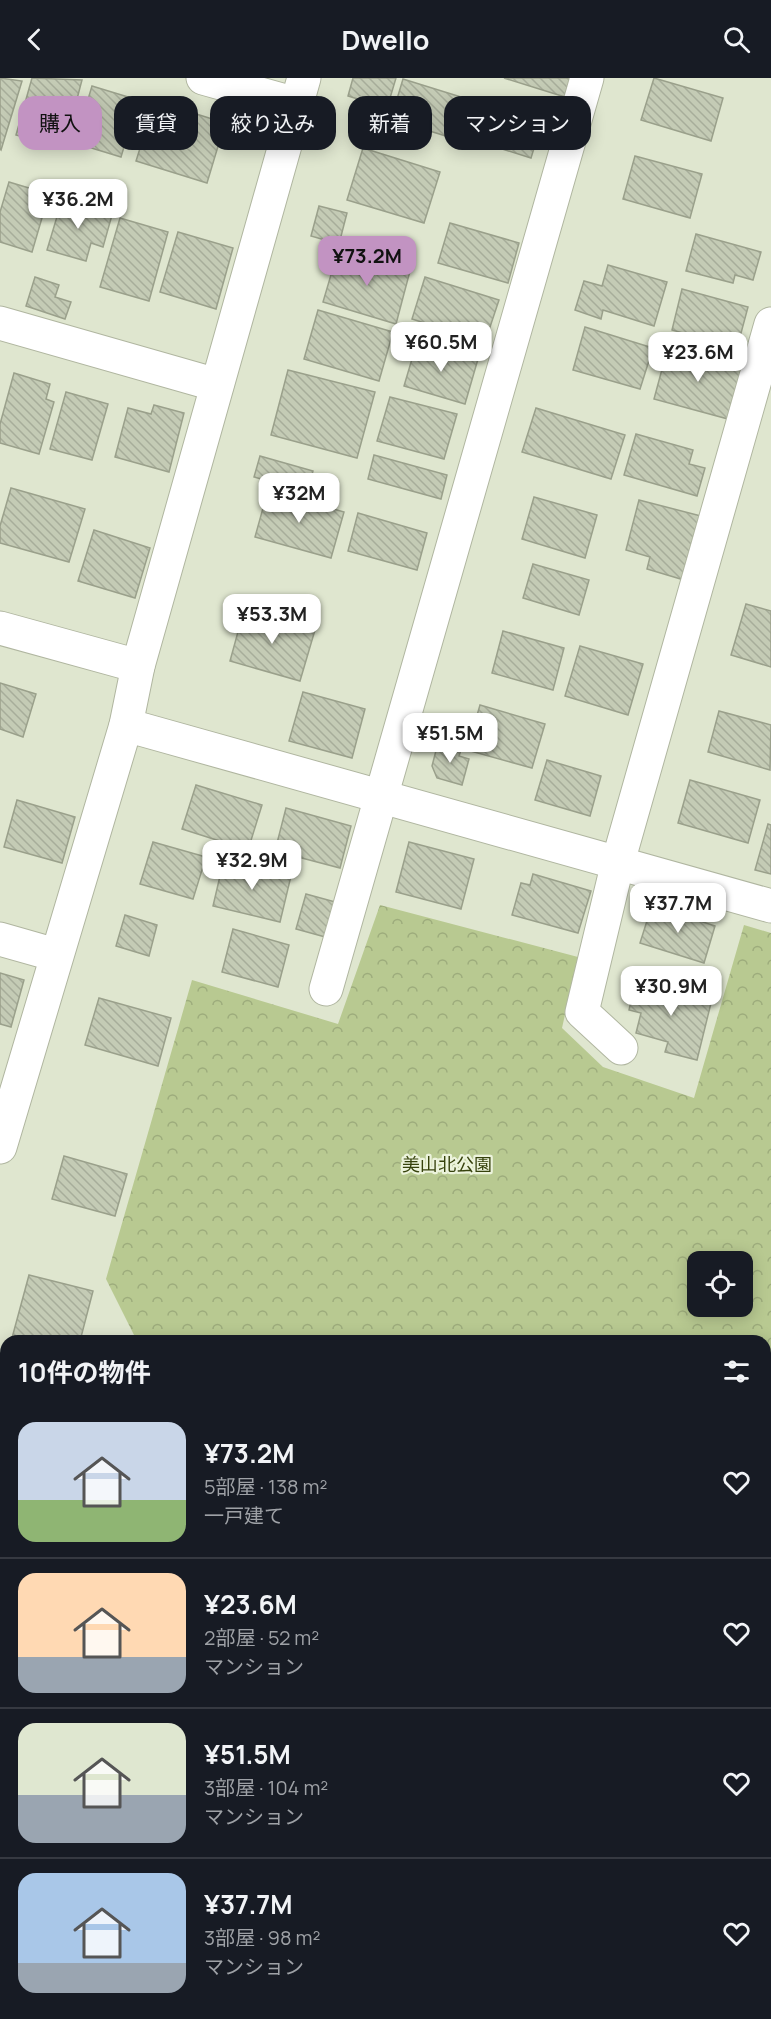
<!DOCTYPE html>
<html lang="ja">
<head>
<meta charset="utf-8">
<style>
  :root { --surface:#171b24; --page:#20242c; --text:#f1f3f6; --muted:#9ea1a6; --line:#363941; --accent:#c293c2 }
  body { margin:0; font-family:Manrope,"Noto Sans JP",sans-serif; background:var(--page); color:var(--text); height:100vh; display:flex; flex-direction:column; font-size:22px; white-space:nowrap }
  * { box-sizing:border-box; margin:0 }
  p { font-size:20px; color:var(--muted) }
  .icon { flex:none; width:33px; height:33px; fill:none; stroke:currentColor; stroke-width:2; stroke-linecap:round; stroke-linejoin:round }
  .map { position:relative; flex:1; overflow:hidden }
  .side { position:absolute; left:0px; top:1257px; width:771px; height:684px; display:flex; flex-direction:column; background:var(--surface); border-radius:18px 18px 0 0; box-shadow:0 3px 15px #0003 }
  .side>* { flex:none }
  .hud { position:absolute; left:18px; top:18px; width:735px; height:54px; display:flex; gap:12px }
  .tools { position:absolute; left:687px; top:1173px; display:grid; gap:12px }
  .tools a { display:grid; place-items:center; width:66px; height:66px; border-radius:12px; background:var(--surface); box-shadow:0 3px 15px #0003; font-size:30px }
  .price { position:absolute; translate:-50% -51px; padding:0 14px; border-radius:12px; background:#fff; color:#222; font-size:20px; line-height:39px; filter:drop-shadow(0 2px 3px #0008) }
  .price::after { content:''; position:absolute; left:50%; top:36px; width:18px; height:14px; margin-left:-9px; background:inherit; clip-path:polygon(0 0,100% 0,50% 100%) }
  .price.on { background:var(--accent); color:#111 }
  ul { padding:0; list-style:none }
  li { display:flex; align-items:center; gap:18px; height:150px; padding:0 18px }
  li+li { border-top:2px solid var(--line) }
  li span { display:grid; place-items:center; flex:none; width:168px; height:120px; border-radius:18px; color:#555 }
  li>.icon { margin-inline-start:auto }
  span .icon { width:72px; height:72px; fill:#fffc; stroke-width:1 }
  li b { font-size:26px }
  h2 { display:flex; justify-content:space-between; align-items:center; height:72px; padding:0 18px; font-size:26px }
  .tag { padding:0 21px; border-radius:18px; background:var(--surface); box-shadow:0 3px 15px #0003; font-size:21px; line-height:54px }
  .tag.on { background:var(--accent); color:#111 }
  header { display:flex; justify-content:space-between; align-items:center; height:78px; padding:0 18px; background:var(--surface); font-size:27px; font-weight:700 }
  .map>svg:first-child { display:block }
  .park { fill:url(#park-crowns); fill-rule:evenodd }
  .building { fill:url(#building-back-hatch); stroke:#9aa08b; stroke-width:1.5 }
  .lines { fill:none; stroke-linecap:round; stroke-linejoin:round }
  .lane-casing { stroke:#b0b6a0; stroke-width:22 }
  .street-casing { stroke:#b0b6a0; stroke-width:35 }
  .secondary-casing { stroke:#b0b6a0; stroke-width:35 }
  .lane { stroke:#fff; stroke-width:20 }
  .street { stroke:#fff; stroke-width:33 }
  .secondary { stroke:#fff; stroke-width:33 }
  .labels { text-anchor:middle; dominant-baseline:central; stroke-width:4.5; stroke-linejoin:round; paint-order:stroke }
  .park-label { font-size:18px; fill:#36420c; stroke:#ecf3dc }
</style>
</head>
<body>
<header><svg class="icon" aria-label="back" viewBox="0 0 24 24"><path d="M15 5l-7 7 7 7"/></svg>Dwello<svg class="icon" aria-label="search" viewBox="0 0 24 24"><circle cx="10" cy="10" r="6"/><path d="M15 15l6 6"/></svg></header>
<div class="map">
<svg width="771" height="1941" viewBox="0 0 771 1941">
  <defs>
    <pattern id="park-crowns" width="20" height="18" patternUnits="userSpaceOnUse" patternTransform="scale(1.5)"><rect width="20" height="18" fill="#b8c991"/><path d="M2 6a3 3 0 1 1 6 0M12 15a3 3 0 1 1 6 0" fill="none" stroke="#9dac7c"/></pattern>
    <pattern id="building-back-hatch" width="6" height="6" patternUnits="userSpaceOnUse" patternTransform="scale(1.5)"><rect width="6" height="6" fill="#c4cbb5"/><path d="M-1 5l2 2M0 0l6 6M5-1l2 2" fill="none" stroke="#a7ad9a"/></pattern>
  </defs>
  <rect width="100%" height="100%" fill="#dfe6cf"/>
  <!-- park -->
  <path class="park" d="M380 827 578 879 562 950 603 989 694 1020 744 847 771 855V1821L765 1819V1263H137L106 1201 192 902 338 946ZM698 1184H742V1228H698Z"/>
  <!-- building -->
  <g class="building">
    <polygon points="0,0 22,3 1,72 0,71"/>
    <polygon points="32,0 82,2 64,70 16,57"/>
    <polygon points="353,0 396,0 387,30 348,18"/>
    <polygon points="504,0 571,0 565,19"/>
    <polygon points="654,0 723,20 711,63 641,42"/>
    <polygon points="403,1 461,19 449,59 391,41"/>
    <polygon points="92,8 138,22 121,79 75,65"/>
    <polygon points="479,22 543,41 531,80 467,60"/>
    <polygon points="155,23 225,45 207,105 136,83"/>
    <polygon points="363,70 440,94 424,145 347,122"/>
    <polygon points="635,78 702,96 690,140 623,121"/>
    <polygon points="9,104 49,116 32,174 0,164 0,134"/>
    <polygon points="62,122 112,137 103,169 91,165 86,183 47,172"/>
    <polygon points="319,128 347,135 339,166 311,158"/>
    <polygon points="120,140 168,154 149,223 100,209"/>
    <polygon points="450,145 519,165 508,205 438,185"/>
    <polygon points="178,154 233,170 216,231 160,214"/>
    <polygon points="696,156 761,174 753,202 735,197 733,205 686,193"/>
    <polygon points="338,173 410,193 396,246 323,224"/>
    <polygon points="608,187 667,204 654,248 603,232 601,241 575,232 584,203 602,208"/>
    <polygon points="35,199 59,207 55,219 71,224 65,241 26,228"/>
    <polygon points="425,199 499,222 485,264 412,241"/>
    <polygon points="682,211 748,229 737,270 672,252"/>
    <polygon points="318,232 393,254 379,303 304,281"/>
    <polygon points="585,249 653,270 640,311 573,292"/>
    <polygon points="417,264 478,281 465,326 404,308"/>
    <polygon points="668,269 742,289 728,341 654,321"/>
    <polygon points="288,292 375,314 357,380 271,357"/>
    <polygon points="14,295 50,306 46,321 54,324 39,376 0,365 0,346"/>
    <polygon points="66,314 108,326 92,382 50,371"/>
    <polygon points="390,319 457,336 444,381 377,363"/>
    <polygon points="154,327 184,335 169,394 115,379 128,330 151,336"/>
    <polygon points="536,330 625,357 611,401 522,374"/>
    <polygon points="636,356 693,372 689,386 705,390 697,418 624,397"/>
    <polygon points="374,377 447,397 441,421 368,401"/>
    <polygon points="260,378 313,393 307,414 254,399"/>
    <polygon points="11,410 85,431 69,484 0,465 0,448"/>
    <polygon points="268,412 344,434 331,480 255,459"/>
    <polygon points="534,419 597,437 585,480 522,461"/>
    <polygon points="639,422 701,438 684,502 647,491 650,479 626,472"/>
    <polygon points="358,435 427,455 417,492 348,473"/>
    <polygon points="94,452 150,470 135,520 78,503"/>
    <polygon points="533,486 589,502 579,537 523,520"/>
    <polygon points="746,526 771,533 771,589 731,577"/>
    <polygon points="244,532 315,552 300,603 230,583"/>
    <polygon points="503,553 564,570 553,612 492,595"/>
    <polygon points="580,568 643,586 628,637 565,618"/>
    <polygon points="0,605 36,616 23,659 0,651"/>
    <polygon points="303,614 365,631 352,680 289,663"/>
    <polygon points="480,627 545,646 532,690 467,672"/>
    <polygon points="719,633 771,647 770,692 708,674"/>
    <polygon points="438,665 461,672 459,678 469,681 462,707 437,700 432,688"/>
    <polygon points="547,682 601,698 590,738 535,722"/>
    <polygon points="690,702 760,722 748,765 678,745"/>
    <polygon points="196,707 262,727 248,772 182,751"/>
    <polygon points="17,722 75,739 62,785 4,769"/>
    <polygon points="286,730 351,748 340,790 275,773"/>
    <polygon points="768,746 771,747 771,796 755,792"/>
    <polygon points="153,764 206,779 193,821 140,806"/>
    <polygon points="409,764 474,781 461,831 396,814"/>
    <polygon points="224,781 291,798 280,844 213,828"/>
    <polygon points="533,796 591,813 578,855 512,837 521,805 530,807"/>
    <polygon points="306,816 339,825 329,860 296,851"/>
    <polygon points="652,827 715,848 704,885 640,865"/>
    <polygon points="125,837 157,847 149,878 116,868"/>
    <polygon points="233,851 289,867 278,909 222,894"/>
    <polygon points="0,895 24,902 11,949 0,946"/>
    <polygon points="636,902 712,921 697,982 665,974 668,964 636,955 641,935 629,932"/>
    <polygon points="99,920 171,940 158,988 85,967"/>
    <polygon points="64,1078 127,1096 115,1138 52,1121"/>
    <polygon points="29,1197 93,1213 80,1263 24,1263 12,1260"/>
    <polygon points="0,1326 6,1328 6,1385 0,1383"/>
    <polygon points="0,1498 6,1499 6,1522 0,1543"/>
    <polygon points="0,1602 6,1604 6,1650 0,1649"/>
    <polygon points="765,1876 771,1877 771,1923 765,1922"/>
  </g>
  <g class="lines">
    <!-- lane casing -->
    <g class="lane-casing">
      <polyline id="lane" points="197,1941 199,1935"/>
    </g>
    <!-- street casing -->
    <g class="street-casing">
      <g id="street">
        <polyline points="203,0 296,26"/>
        <polyline points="0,245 217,307"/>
        <polyline points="0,550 138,588"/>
        <polyline points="126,647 771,828"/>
        <polyline points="0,861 56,877"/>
        <polyline points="326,911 587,0"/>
        <polyline points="621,970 582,934 618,784 771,246"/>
        <polyline points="0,1069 126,647 138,588 304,0"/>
      </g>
    </g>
    <!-- secondary casing -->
    <g class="secondary-casing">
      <g id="secondary">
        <polyline points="0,1801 6,1803"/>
        <polyline points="473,1935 494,1941"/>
      </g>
    </g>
    <!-- lane -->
    <use href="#lane" class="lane"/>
    <!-- street -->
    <use href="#street" class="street"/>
    <!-- secondary -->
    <use href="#secondary" class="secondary"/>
  </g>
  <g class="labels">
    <!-- park labels -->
    <g class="park-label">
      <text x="447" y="1086">美山北公園</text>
    </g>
  </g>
</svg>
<div class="tools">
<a><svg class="icon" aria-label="locate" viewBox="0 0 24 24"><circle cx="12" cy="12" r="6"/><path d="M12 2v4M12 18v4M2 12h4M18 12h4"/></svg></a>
</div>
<b class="price" style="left:78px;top:152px">¥36.2M</b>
<b class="price on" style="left:367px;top:209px">¥73.2M</b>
<b class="price" style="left:441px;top:295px">¥60.5M</b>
<b class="price" style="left:698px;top:305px">¥23.6M</b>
<b class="price" style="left:299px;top:446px">¥32M</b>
<b class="price" style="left:272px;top:567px">¥53.3M</b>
<b class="price" style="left:450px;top:686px">¥51.5M</b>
<b class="price" style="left:252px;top:813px">¥32.9M</b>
<b class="price" style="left:678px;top:856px">¥37.7M</b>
<b class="price" style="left:671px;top:939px">¥30.9M</b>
<div class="hud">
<a class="tag on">購入</a>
<a class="tag">賃貸</a>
<a class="tag">絞り込み</a>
<a class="tag">新着</a>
<a class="tag">マンション</a>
</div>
<section class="side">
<h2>10件の物件<svg class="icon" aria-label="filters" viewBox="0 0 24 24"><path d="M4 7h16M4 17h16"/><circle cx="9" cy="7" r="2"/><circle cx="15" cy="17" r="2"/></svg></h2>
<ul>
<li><span style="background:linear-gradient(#c9d6e8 65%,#8fb573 0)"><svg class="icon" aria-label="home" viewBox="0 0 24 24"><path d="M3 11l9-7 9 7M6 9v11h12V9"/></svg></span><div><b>¥73.2M</b><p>5部屋 · 138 m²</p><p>一戸建て</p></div><svg class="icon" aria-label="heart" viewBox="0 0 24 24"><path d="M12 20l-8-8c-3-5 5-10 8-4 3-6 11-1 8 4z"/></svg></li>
<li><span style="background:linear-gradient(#ffd9b3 70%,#9aa5b1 0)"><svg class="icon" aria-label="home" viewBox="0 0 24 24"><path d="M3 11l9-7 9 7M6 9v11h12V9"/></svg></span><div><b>¥23.6M</b><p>2部屋 · 52 m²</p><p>マンション</p></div><svg class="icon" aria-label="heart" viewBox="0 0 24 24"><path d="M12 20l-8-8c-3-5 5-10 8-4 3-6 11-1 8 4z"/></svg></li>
<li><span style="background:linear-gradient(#dfe7d0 60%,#9aa5b1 0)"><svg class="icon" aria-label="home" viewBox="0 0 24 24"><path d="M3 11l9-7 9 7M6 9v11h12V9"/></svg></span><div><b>¥51.5M</b><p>3部屋 · 104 m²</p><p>マンション</p></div><svg class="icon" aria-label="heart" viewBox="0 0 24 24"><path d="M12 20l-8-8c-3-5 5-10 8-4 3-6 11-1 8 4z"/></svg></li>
<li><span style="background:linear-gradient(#a9c7e8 75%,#9aa5b1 0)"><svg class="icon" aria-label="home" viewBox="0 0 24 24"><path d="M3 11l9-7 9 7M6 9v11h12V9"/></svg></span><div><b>¥37.7M</b><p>3部屋 · 98 m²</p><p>マンション</p></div><svg class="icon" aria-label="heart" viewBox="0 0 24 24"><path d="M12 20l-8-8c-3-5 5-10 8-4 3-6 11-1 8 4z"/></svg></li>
</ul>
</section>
</div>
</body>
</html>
